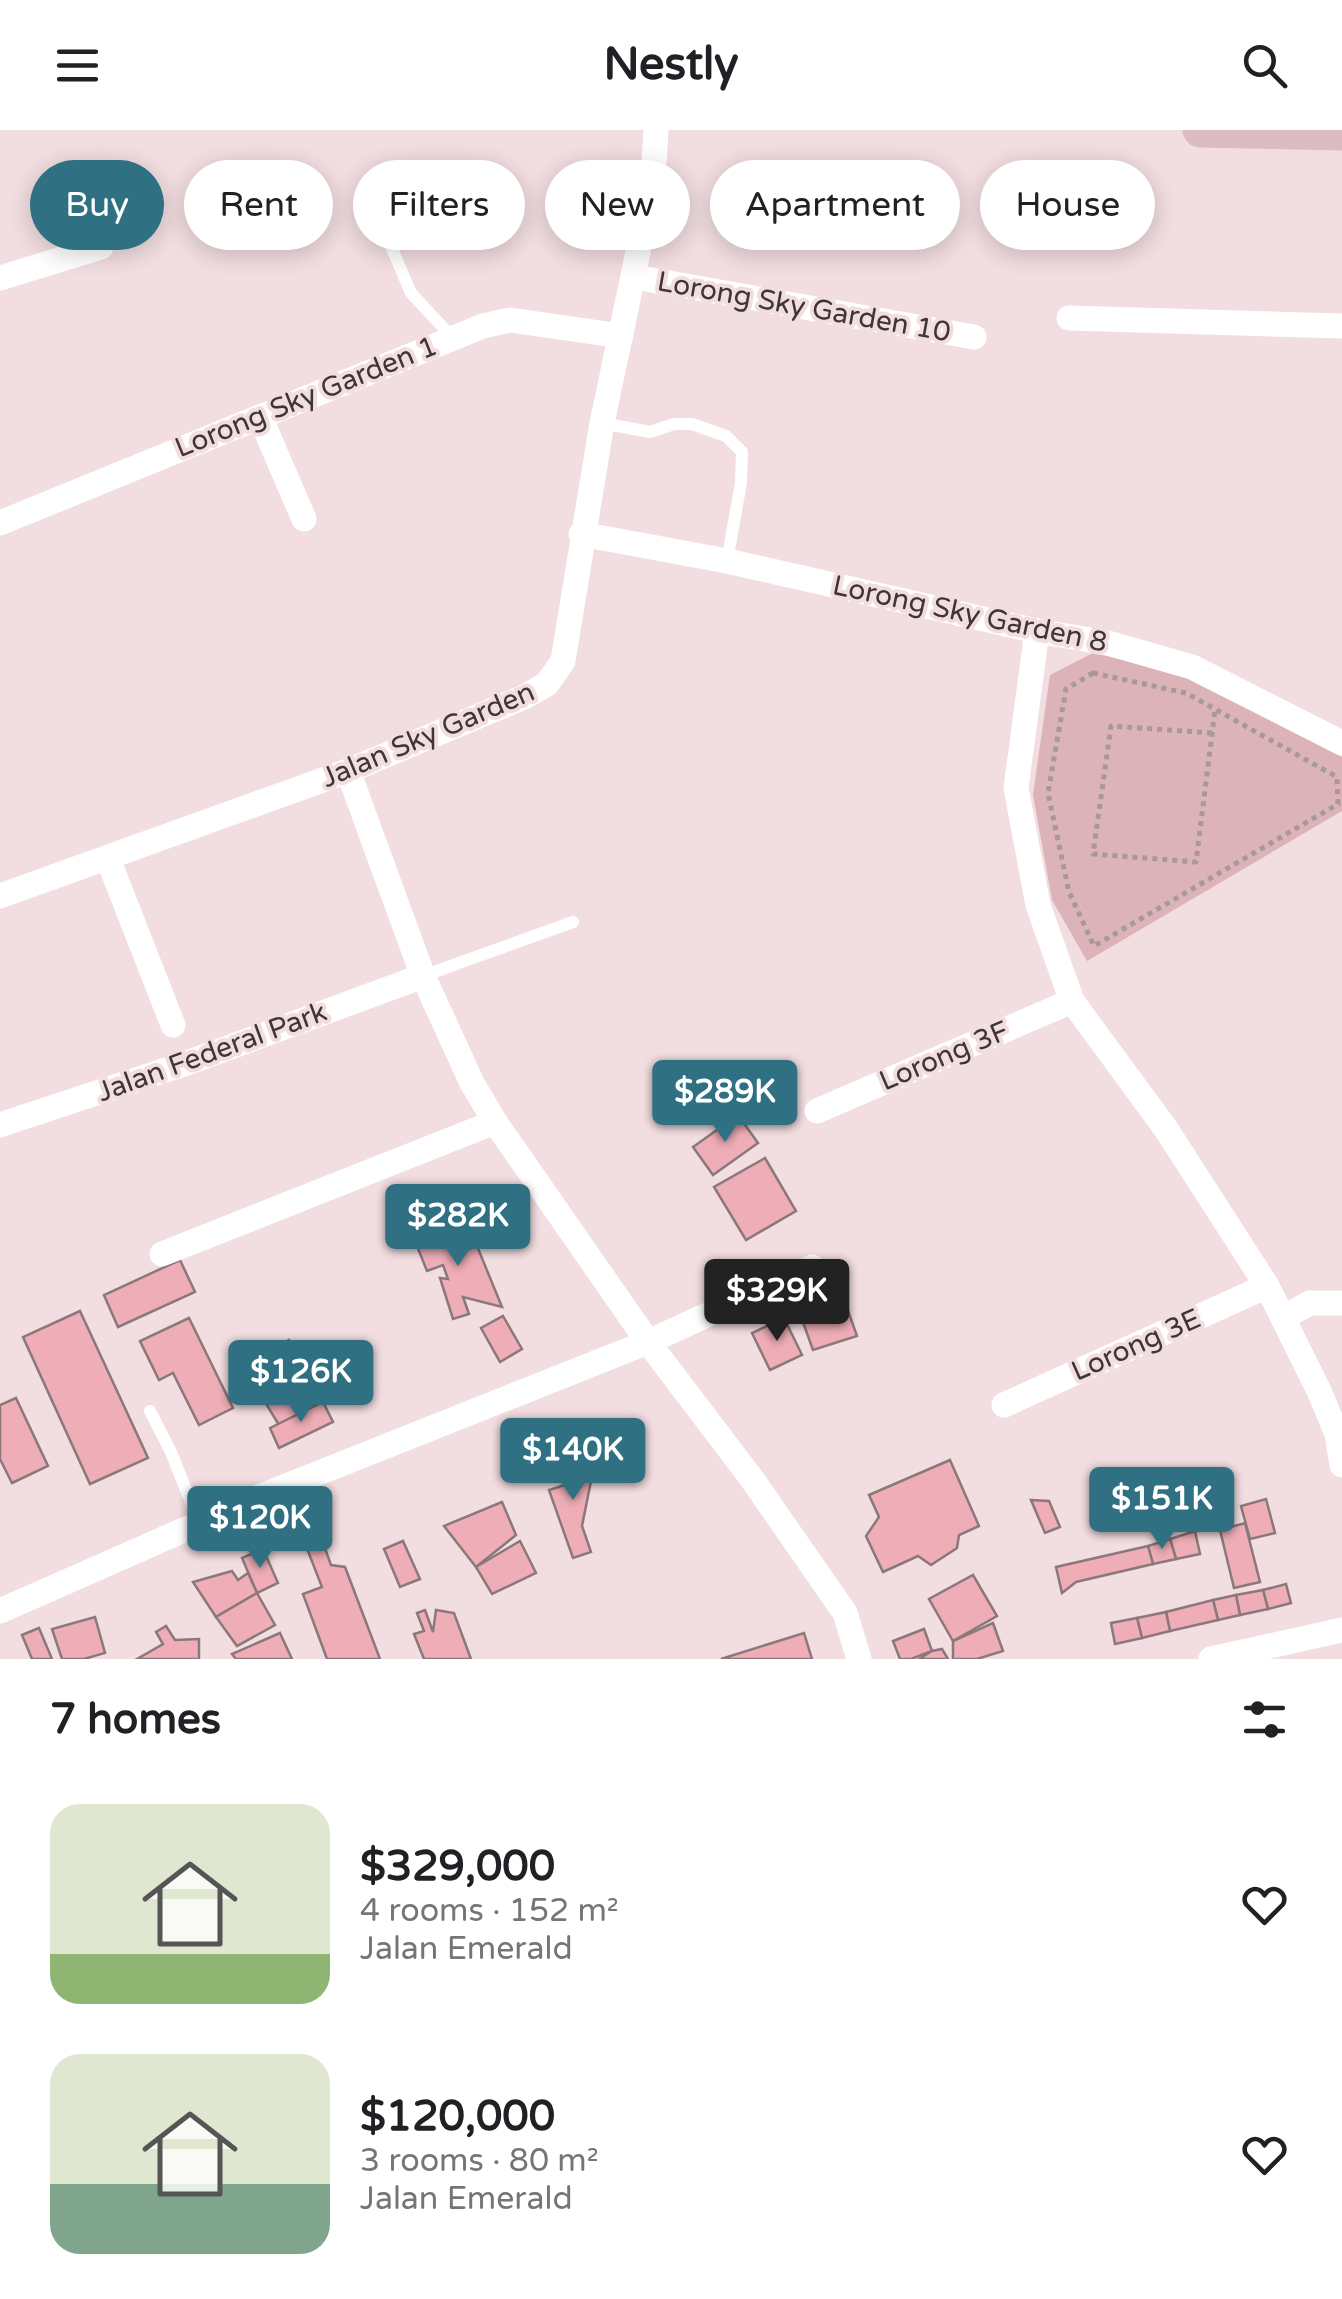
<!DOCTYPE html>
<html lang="en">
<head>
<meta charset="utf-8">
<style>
  :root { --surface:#fff; --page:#f6f6f6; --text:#202124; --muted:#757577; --accent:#2f7183 }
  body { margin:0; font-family:"Varela Round",sans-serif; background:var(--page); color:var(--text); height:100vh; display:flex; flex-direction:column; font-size:38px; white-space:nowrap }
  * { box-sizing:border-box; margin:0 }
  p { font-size:32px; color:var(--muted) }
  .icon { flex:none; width:55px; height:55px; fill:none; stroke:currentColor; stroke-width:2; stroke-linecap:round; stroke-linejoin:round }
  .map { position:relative; height:1529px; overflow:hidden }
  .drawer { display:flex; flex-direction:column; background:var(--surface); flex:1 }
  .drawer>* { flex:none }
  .hud { position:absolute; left:30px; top:30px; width:1282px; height:90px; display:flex; gap:20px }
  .price { position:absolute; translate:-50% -85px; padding:0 22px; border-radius:10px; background:var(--accent); color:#fff; font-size:32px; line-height:65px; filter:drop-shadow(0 2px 5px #0008) }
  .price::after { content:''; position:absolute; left:50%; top:60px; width:30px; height:22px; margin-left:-15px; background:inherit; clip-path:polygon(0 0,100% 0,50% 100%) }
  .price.current { background:#222; color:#fff }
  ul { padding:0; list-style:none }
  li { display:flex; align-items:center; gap:30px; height:250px; padding:0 50px }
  li span { display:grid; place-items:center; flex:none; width:280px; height:200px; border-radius:30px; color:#555 }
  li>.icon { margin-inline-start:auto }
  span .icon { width:120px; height:120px; fill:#fffc; stroke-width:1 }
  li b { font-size:42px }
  h2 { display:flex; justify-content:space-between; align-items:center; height:120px; padding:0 50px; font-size:42px }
  .pill { padding:0 35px; border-radius:45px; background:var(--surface); box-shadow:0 5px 25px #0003; font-size:35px; line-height:90px }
  .pill.current { background:var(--accent); color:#fff }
  header { display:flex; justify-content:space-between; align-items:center; height:130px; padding:0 50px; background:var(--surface); font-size:45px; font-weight:700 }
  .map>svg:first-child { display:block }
  .green { fill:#dbb3b8 }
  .building { fill:#efadb7; stroke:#8b787b; stroke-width:2.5 }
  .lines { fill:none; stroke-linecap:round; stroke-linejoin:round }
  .path { stroke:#a8989a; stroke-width:5; stroke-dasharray:5 5; stroke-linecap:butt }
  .lane { stroke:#fff; stroke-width:12 }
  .street { stroke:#fff; stroke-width:25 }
  .secondary { stroke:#dcbcc2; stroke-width:35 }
  .labels { text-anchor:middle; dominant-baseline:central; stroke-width:8; stroke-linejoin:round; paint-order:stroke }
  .street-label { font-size:28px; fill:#3e3536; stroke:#f2dde0 }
</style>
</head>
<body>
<header><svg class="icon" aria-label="menu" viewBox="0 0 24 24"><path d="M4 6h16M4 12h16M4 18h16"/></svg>Nestly<svg class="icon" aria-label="search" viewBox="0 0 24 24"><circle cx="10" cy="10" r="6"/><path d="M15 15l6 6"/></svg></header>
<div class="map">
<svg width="1342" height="1529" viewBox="0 0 1342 1529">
  <rect width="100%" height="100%" fill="#f2dde0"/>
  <!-- green -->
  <polygon class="green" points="1093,523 1190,545 1342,627 1342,681 1087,831 1052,770 1033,665 1050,545"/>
  <!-- building -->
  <g class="building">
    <polygon points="738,985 758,1013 713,1045 693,1017"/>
    <polygon points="765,1028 796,1081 746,1110 714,1057"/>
    <polygon points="459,1093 469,1119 477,1116 502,1177 463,1167 469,1184 453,1189 440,1148 448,1149 443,1135 427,1141 415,1111"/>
    <polygon points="180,1130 195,1162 118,1197 104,1165"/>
    <polygon points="840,1158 857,1206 813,1220 796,1173"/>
    <polygon points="80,1181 148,1328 90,1354 23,1207"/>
    <polygon points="503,1186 522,1219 500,1232 481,1198"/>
    <polygon points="189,1188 233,1278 199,1295 173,1243 159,1250 140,1211"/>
    <polygon points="784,1188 802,1225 770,1240 752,1203"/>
    <polygon points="289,1210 323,1272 299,1285 281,1244 266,1222"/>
    <polygon points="266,1222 281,1244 257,1259 235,1225"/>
    <polygon points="281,1244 299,1285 279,1295 257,1259"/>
    <polygon points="16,1268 48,1336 12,1353 0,1329 0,1275"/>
    <polygon points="323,1272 333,1292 279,1318 270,1298"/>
    <polygon points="576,1323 592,1346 582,1396 591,1422 573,1428 549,1360 568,1354 559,1328"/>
    <polygon points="950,1330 979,1396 959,1405 957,1418 931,1435 918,1426 883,1442 866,1406 879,1387 869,1365"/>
    <polygon points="1266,1369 1275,1403 1250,1409 1241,1376"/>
    <polygon points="1031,1370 1049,1371 1060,1397 1045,1403"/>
    <polygon points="502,1372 516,1405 476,1437 444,1396"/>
    <polygon points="1245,1393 1260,1452 1234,1458 1220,1400"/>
    <polygon points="1195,1401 1200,1424 1176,1429 1170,1409"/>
    <polygon points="1170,1409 1176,1429 1153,1434 1148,1416"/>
    <polygon points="322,1410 331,1435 345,1437 380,1529 327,1529 303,1464 322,1457 306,1416"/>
    <polygon points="403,1411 420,1449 400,1457 384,1419"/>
    <polygon points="520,1411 536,1443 492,1464 476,1437"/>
    <polygon points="1148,1416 1153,1434 1076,1452 1062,1463 1056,1437"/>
    <polygon points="263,1419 278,1453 257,1463 242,1428"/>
    <polygon points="232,1441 238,1450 248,1443 257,1463 216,1487 193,1452"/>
    <polygon points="973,1445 997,1486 953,1511 929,1469"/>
    <polygon points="1286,1454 1291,1473 1268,1479 1263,1460"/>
    <polygon points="1263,1460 1268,1479 1240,1485 1236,1465"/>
    <polygon points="257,1463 275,1495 237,1516 216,1487"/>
    <polygon points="1236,1465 1240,1485 1218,1490 1213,1470"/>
    <polygon points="1213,1470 1218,1490 1170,1501 1166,1482"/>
    <polygon points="425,1480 433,1502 436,1480 454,1483 471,1529 424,1529 414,1504 424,1501 417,1483"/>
    <polygon points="1166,1482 1170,1501 1142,1508 1137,1488"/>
    <polygon points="95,1487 105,1523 84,1529 62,1529 52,1499"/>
    <polygon points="1137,1488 1142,1508 1115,1514 1111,1493"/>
    <polygon points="993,1493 1003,1521 977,1529 953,1529 953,1511"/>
    <polygon points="166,1496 175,1510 199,1509 199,1529 137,1529 163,1514 156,1502"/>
    <polygon points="39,1498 52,1529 32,1529 22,1505"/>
    <polygon points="924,1499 932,1521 911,1529 900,1529 893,1511"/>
    <polygon points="280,1503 292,1529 236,1529 232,1524"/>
    <polygon points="804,1503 812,1529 721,1529"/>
    <polygon points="942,1519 948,1529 919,1529 932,1521"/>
  </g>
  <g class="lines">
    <!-- path -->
    <g class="path">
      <polygon points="1093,543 1186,563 1337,647 1338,674 1094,816 1069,762 1048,663 1066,559"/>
      <polyline points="1212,603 1111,596 1093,724 1196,732 1215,580"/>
    </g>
    <!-- lane -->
    <g class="lane">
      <polyline points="452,207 411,163 384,100 386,86 397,73 495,56"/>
      <polyline points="602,293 650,302 674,294 692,294 726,306 742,322 741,353 727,431"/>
      <polyline points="423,846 573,792"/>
      <polyline points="150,1281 171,1322 200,1395"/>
    </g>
    <!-- street -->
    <g class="street">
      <polyline points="635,147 974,207"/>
      <polyline points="0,148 101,117"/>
      <polyline points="1069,188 1342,196"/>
      <polyline points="260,287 304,389"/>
      <polyline points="0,393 483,196 510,190 621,206"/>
      <polyline points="581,404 727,431 1037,501 1108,513 1192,537 1342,613"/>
      <polyline points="1037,501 1016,658 1038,775 1072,871 1166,999 1267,1156 1320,1263 1337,1304 1342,1335"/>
      <polyline points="348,641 423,846 472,953 495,992 648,1212 752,1349 845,1483 859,1529"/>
      <polyline points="108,729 173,895"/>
      <polyline points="0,766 348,641 524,567 547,554 563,531 602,293 653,51 656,0"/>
      <polyline points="817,981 1072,871"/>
      <polyline points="0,995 187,933 423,846"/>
      <polyline points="162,1124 495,992"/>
      <polyline points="1284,1187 1310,1173 1342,1173"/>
      <polyline points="1004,1275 1267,1156"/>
      <polyline points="0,1481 261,1366 648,1212 812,1137"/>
      <polyline points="1211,1529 1342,1500"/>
    </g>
    <!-- secondary -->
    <polyline class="secondary" points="1200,0 1342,3"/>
  </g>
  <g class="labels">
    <!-- street labels -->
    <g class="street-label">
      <text transform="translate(804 177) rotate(10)">Lorong Sky Garden 10</text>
      <text transform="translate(306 267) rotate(-22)">Lorong Sky Garden 1</text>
      <text transform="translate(970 484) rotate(12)">Lorong Sky Garden 8</text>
      <text transform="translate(428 605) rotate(-23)">Jalan Sky Garden</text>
      <text transform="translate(212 922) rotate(-20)">Jalan Federal Park</text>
      <text transform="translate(944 926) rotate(-23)">Lorong 3F</text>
      <text transform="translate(1136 1215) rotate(-24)">Lorong 3E</text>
    </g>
  </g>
</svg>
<b class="price" style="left:725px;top:1015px">$289K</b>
<b class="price" style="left:458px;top:1139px">$282K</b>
<b class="price current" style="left:777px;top:1214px">$329K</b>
<b class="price" style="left:301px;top:1295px">$126K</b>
<b class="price" style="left:573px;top:1373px">$140K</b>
<b class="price" style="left:1162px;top:1422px">$151K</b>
<b class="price" style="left:260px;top:1441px">$120K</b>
<div class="hud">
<a class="pill current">Buy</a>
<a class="pill">Rent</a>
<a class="pill">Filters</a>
<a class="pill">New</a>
<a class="pill">Apartment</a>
<a class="pill">House</a>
</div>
</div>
<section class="drawer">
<h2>7 homes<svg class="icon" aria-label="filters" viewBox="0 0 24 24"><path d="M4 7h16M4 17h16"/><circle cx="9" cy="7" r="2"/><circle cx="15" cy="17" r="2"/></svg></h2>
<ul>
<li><span style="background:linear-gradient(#dfe7d0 75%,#8fb573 0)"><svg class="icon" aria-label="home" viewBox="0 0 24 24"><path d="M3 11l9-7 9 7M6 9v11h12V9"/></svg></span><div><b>$329,000</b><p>4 rooms · 152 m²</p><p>Jalan Emerald</p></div><svg class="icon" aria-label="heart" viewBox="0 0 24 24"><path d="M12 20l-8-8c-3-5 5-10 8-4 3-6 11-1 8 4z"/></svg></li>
<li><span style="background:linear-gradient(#dfe7d0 65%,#7fa58c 0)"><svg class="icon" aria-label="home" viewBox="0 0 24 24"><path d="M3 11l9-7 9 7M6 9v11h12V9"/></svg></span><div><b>$120,000</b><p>3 rooms · 80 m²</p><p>Jalan Emerald</p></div><svg class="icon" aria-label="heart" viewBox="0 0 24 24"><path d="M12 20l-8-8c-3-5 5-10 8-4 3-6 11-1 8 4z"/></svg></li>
</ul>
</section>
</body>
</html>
